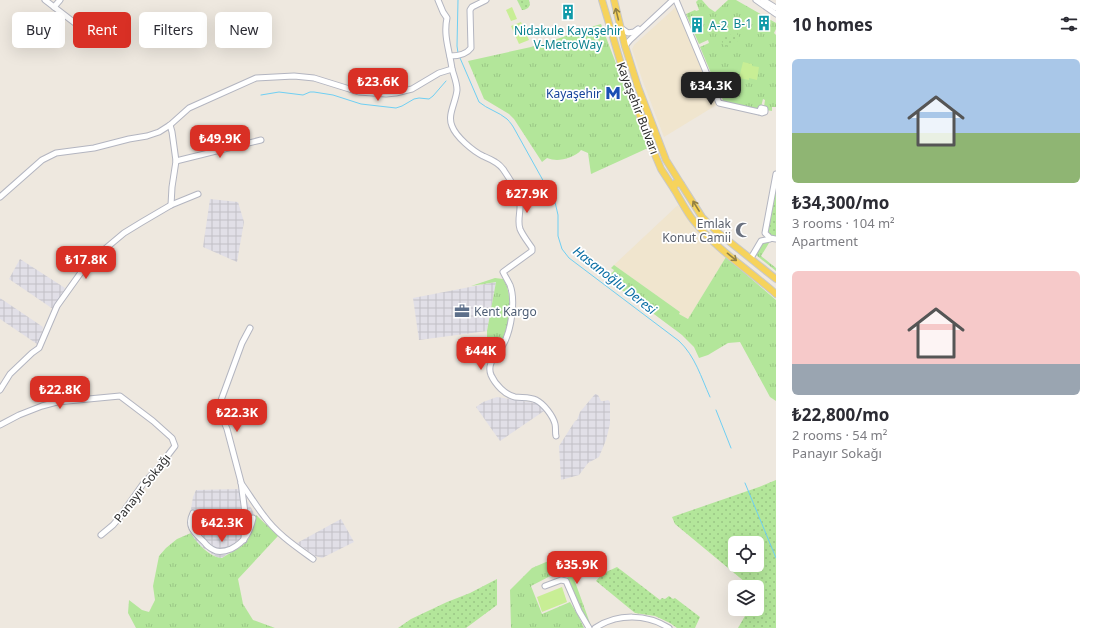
<!DOCTYPE html>
<html lang="en">
<head>
<meta charset="utf-8">
<style>
  :root { --surface:#fff; --page:#f2f2f3; --text:#2b2b33; --muted:#7c7c81; --accent:#d93025 }
  body { margin:0; font-family:"Noto Sans",sans-serif; background:var(--page); color:var(--text); height:100vh; display:flex; flex-direction:column; font-size:15px; white-space:nowrap }
  * { box-sizing:border-box; margin:0 }
  p { font-size:13px; color:var(--muted) }
  .icon { flex:none; width:22px; height:22px; fill:none; stroke:currentColor; stroke-width:2; stroke-linecap:round; stroke-linejoin:round }
  .map { position:relative; flex:1; overflow:hidden }
  .panel { display:flex; flex-direction:column; background:var(--surface); width:320px }
  .panel>* { flex:none }
  .hud { position:absolute; left:12px; top:12px; width:380px; height:36px; display:flex; gap:8px }
  .tools { position:absolute; left:728px; top:536px; display:grid; gap:8px }
  .tools a { display:grid; place-items:center; width:36px; height:36px; border-radius:6px; background:var(--surface); box-shadow:0 4px 16px #0002; font-size:20px }
  .price { position:absolute; translate:-50% -34px; padding:0 9px; border-radius:8px; background:var(--accent); color:#fff; font-size:13px; line-height:26px; filter:drop-shadow(0 1px 2px #0008) }
  .price::after { content:''; position:absolute; left:50%; top:24px; width:12px; height:9px; margin-left:-6px; background:inherit; clip-path:polygon(0 0,100% 0,50% 100%) }
  .price.active { background:#222; color:#fff }
  ul { padding:0; list-style:none }
  li { display:grid; align-content:center; gap:8px; height:212px; padding:0 16px }
  li span { display:grid; place-items:center; height:124px; border-radius:6px; color:#555 }
  li>.icon { margin-inline-start:auto }
  span .icon { width:72px; height:72px; fill:#fffc; stroke-width:1 }
  li b { font-size:17px }
  h2 { display:flex; justify-content:space-between; align-items:center; height:48px; padding:0 16px; font-size:17px }
  .chip { padding:0 14px; border-radius:6px; background:var(--surface); box-shadow:0 4px 16px #0002; font-size:14px; line-height:36px }
  .chip.active { background:var(--accent); color:#fff }
  main { display:flex; flex:1; min-height:0 }
  .map>svg:first-child { display:block }
  .industrial { fill:url(#industrial-grid) }
  .education { fill:#f0e5ce }
  .grass { fill:url(#grass-tufts) }
  .park { fill:url(#park-dots); fill-rule:evenodd }
  .pitch { fill:#c8ee95 }
  .lines { fill:none; stroke-linecap:round; stroke-linejoin:round }
  .stream { stroke:#6fcff3; stroke-width:1 }
  .minor-casing { stroke:#b3b5c0; stroke-width:7 }
  .major-casing { stroke:#c8c8c8; stroke-width:8 }
  .minor { stroke:#fff; stroke-width:5 }
  .major { stroke:#f6d35c; stroke-width:6 }
  .oneway { stroke:#928044 }
  .labels { text-anchor:middle; dominant-baseline:central; stroke-width:3.5; stroke-linejoin:round; paint-order:stroke }
  .culture-label { font-size:12px; fill:#0d838f; stroke:#fff; text-anchor:end }
  .transit-label { font-size:12px; fill:#164399; stroke:#fff; text-anchor:end }
  .street-label { font-size:12px; fill:#2d2d2d; stroke:#fff }
  .worship-label { font-size:12px; fill:#5b616d; stroke:#fff; text-anchor:end }
  .service-label { font-size:12px; fill:#4e5e75; stroke:#fff; text-anchor:start }
  .water-label { font-size:13px; font-style:italic; fill:#096ea4; stroke:#fff }
</style>
</head>
<body>
<main>
<div class="map">
<svg width="776" height="628" viewBox="0 0 776 628">
  <defs>
    <pattern id="industrial-grid" width="8" height="8" patternUnits="userSpaceOnUse"><rect width="8" height="8" fill="#e1dfe7"/><path d="M0 4h8M4 0v8" fill="none" stroke="#c1c0c6"/></pattern>
    <pattern id="grass-tufts" width="24" height="20" patternUnits="userSpaceOnUse"><rect width="24" height="20" fill="#b3e69a"/><path d="M3 7l-1-3M5 7V3M7 7l1-3M15 17l-1-3M17 17v-4M19 17l1-3" fill="none" stroke="#9ac685"/></pattern>
    <pattern id="park-dots" width="8" height="8" patternUnits="userSpaceOnUse"><rect width="8" height="8" fill="#b3e69a"/><path d="M2 2h.1M6 6h.1" fill="none" stroke="#9ac685" stroke-width="1.8" stroke-linecap="round"/></pattern>
  </defs>
  <rect width="100%" height="100%" fill="#eee8df"/>
  <!-- industrial -->
  <g class="industrial">
    <polygon points="210,199 238,202 244,222 237,262 203,247"/>
    <polygon points="20,259 65,288 53,309 9,279"/>
    <polygon points="496,282 487,331 419,340 413,298"/>
    <polygon points="0,298 43,327 41,336 37,344 0,319"/>
    <polygon points="595,394 598,395 601,401 604,401 608,400 610,402 610,424 606,440 599,457 588,463 579,475 561,480 559,446 575,421 577,420 580,412"/>
    <polygon points="497,397 535,403 543,408 544,411 500,441 476,407 483,402"/>
    <polygon points="240,489 254,513 254,527 244,544 229,553 222,558 218,558 199,545 194,540 191,533 190,515 193,497 196,490"/>
    <polygon points="341,519 354,542 322,558 315,556 297,543"/>
  </g>
  <!-- education -->
  <g class="education">
    <polygon points="677,6 718,104 664,137 642,79 632,49 634,45"/>
    <polygon points="678,205 689,221 703,237 726,257 688,319 679,314 680,312 614,265"/>
  </g>
  <!-- grass -->
  <g class="grass">
    <polygon points="698,0 702,0 709,8 715,12 728,0 736,0 776,23 776,29 774,33 776,35 776,107 772,107 772,111 766,110 764,107 765,100 763,99 761,107 759,109 724,102 717,88 727,84 726,82 716,85 700,47 709,43 708,40 699,44 686,14 695,10 696,11 699,10 696,2"/>
    <path d="M601 24 648 148 591 174 588 153 581 150C577 156 564 160 557 160 554 160 550 159 547 158L542 162 514 119 509 114 484 99 468 61 531 47 563 37 577 31Z"/>
    <polygon points="767,242 769,243 761,256 776,268 776,271 756,255 761,243"/>
    <polygon points="726,257 776,300 776,401 770,397 740,342 728,343 708,355 699,358 694,347 682,335 599,273 600,271 602,270 610,274 613,272 614,270 611,268 614,265 680,312 679,314 688,319"/>
    <path d="M495 278 503 279C516 297 508 340 493 354V352L487 346V331L496 282 471 286Z"/>
    <path d="M256 515 278 536 238 579 243 604 253 620 275 628H136L128 613 129 600 142 610 149 612 155 600 153 586 159 556 166 548 177 539 191 533C196 543 211 558 222 558 229 553 239 549 244 544 252 537 254 525 256 515Z"/>
    <polygon points="565,554 591,626 580,608 568,578 560,571 531,586 542,614 570,602 579,617 584,628 511,628 510,590 532,568"/>
  </g>
  <!-- park -->
  <g class="park">
    <polygon points="517,0 529,0 530,5 528,8 524,10 522,10"/>
    <polygon points="737,32 740,40 724,47 721,39"/>
    <polygon points="776,190 776,236 771,236 768,232"/>
    <path d="M776 480V628H738L749 609H757V587H751L675 524 672 517 759 487ZM735 543H757V565H735Z"/>
    <polygon points="617,567 660,600 662,598 665,599 669,596 673,599 675,598 700,617 695,628 677,628 670,623 655,616 635,613 596,581 602,574"/>
    <polygon points="497,579 497,605 466,628 398,628 411,619 447,602 470,593"/>
  </g>
  <!-- pitch -->
  <g class="pitch">
    <polygon points="512,7 517,19 511,21 506,10"/>
    <polygon points="521,22 529,40 519,44 511,26"/>
    <polygon points="743,62 752,64 752,66 759,67 757,80 749,78 749,80 739,78"/>
    <polygon points="562,587 567,602 542,612 537,597"/>
  </g>
  <g class="lines">
    <!-- stream -->
    <g class="stream">
      <polyline points="458,53 457,46 458,0"/>
      <path d="M460 58 479 102C487 109 499 112 507 119 510 122 513 126 515 130L555 202 558 215V236L562 249 569 258 679 341C695 356 701 377 710 397"/>
      <polyline points="261,95 279,92 303,95 310,92 314,92 333,95 361,104 396,108 402,106 414,99 419,98 429,99 433,96 446,81"/>
      <polyline points="716,410 731,448"/>
      <polyline points="745,483 776,558"/>
    </g>
    <!-- minor casing -->
    <g class="minor-casing">
      <g id="minor">
        <polyline points="45,0 93,37"/>
        <polyline points="676,0 719,103 759,112 762,113 765,112 765,109 761,108 759,112"/>
        <polyline points="756,0 776,14"/>
        <polyline points="763,0 776,8"/>
        <polyline points="54,7 60,0"/>
        <polyline points="621,28 628,33 634,32 638,29"/>
        <polyline points="625,46 630,40 673,0"/>
        <path d="M450 56C458 56 466 55 471 48L470 10 472 7 486 0"/>
        <path d="M452 69C454 76 457 83 457 90 456 102 447 115 452 126 456 137 473 151 483 156 490 159 498 162 503 169 509 178 519 192 520 202 521 211 517 221 520 229 523 236 528 242 532 248V251L503 272C505 276 508 281 510 285 516 301 511 331 503 345 498 355 486 362 491 375 495 384 505 395 515 397 522 398 530 397 536 400 544 404 553 416 555 424 556 428 555 433 556 436"/>
        <polyline points="170,125 172,132 176,161 172,187 171,205"/>
        <polyline points="176,161 261,140"/>
        <polyline points="776,174 765,233 770,238 776,239"/>
        <path d="M0 197 42 160 56 153 94 148 129 139 147 136 159 132 170 125 189 108 256 78 294 76 314 78 359 92 386 94 396 93 412 89 439 73 452 69C450 52 443 36 447 18L443 12 438 0"/>
        <polyline points="751,258 761,241 770,239"/>
        <polyline points="0,390 10,374 32,353 39,348 57,306 87,264 124,233 142,222 171,205 198,194"/>
        <polyline points="0,425 19,415 42,406 57,402 120,396 153,421 172,438 175,446 158,468 143,484 119,518 113,525 101,535"/>
        <path d="M241 483C249 494 256 506 264 516 277 534 295 546 313 559"/>
        <path d="M193 513C186 527 195 533 204 542 207 546 211 549 216 551 221 552 226 551 231 549 245 542 250 532 253 518"/>
        <polyline points="244,540 245,513 241,482 227,429 219,410 220,403 242,343 250,328"/>
        <polyline points="545,586 561,580 566,581 579,611 589,628"/>
        <path d="M595 628C618 613 647 614 669 628"/>
      </g>
    </g>
    <!-- major casing -->
    <g class="major-casing">
      <g id="major">
        <polyline points="602,0 624,74 653,150 661,169 674,189"/>
        <polyline points="614,0 625,46 638,87 666,160 681,184"/>
        <path d="M776 279 715 230 702 217 681 184 677 183H675L674 189C680 199 686 211 693 220 716 249 749 270 776 294"/>
      </g>
    </g>
    <!-- minor -->
    <use href="#minor" class="minor"/>
    <!-- major -->
    <use href="#major" class="major"/>
  </g>
  <!-- one-way arrows -->
  <defs><path id="oneway-shaft" d="M-6 0H5M1.5-3L5.5 0L1.5 3" fill="none" stroke-width="1.6" stroke-linecap="round" stroke-linejoin="round"/></defs>
  <g class="oneway">
    <use href="#oneway-shaft" transform="translate(617 14) rotate(-104)"/>
    <use href="#oneway-shaft" transform="translate(696 206) rotate(-122)"/>
    <use href="#oneway-shaft" transform="translate(732 257) rotate(39)"/>
  </g>
  <!-- icons -->
  <defs>
    <g id="building-bare" transform="scale(1.2)"><path d="M-4-6H4V6H1V3H-1V6H-4ZM-2.5-4.3h1.7v1.8h-1.7ZM.8-4.3h1.7v1.8H.8ZM-2.5-1h1.7V.8h-1.7ZM.8-1h1.7V.8H.8Z" fill="#0f9aa8" stroke="#fff" stroke-width="2.5" paint-order="stroke"/></g>
    <g id="metro-bare" transform="scale(1.2)"><path d="M-5.5 5V-5H-3L0 0L3-5H5.5V5H3V-.5L0 4L-3-.5V5Z" fill="#1a4fb4" stroke="#fff" stroke-width="2.5" paint-order="stroke"/></g>
    <g id="mosque-bare" transform="scale(1.2)"><path d="M3.5-4.9A6 6 0 1 0 3.5 4.9A5 5 0 1 1 3.5-4.9Z" fill="#6b7280" stroke="#fff" stroke-width="2.5" paint-order="stroke"/></g>
    <g id="office-bare" transform="scale(1.2)"><path d="M-6-3h4V-5.5h4V-3h4V5H-6ZM-1-4.5V-3h2v-1.5ZM-6 0V1H6V0Z" fill="#5c6f8a" stroke="#fff" stroke-width="2.5" paint-order="stroke"/></g>
  </defs>
  <g fill-rule="evenodd">
    <use href="#building-bare" x="568" y="12"/>
    <use href="#building-bare" x="764" y="23"/>
    <use href="#building-bare" x="697" y="25"/>
    <use href="#metro-bare" x="613" y="93"/>
    <use href="#mosque-bare" x="743" y="230"/>
    <use href="#office-bare" x="462" y="311"/>
  </g>
  <g class="labels">
    <!-- culture labels -->
    <g class="culture-label">
      <text x="752" y="23">B-1</text>
      <text x="709" y="25" text-anchor="start">A-2</text>
      <text x="568" y="30" text-anchor="middle">Nidakule Kayaşehir<tspan x="568" dy="14">V-MetroWay</tspan></text>
    </g>
    <!-- transit labels -->
    <g class="transit-label">
      <text x="601" y="93">Kayaşehir</text>
    </g>
    <!-- street labels -->
    <g class="street-label">
      <text transform="translate(638 108) rotate(69)">Kayaşehir Bulvarı</text>
      <text transform="translate(142 488) rotate(-52)">Panayır Sokağı</text>
    </g>
    <!-- worship labels -->
    <g class="worship-label">
      <text x="731" y="223">Emlak<tspan x="731" dy="14">Konut Camii</tspan></text>
    </g>
    <!-- service labels -->
    <g class="service-label">
      <text x="474" y="311">Kent Kargo</text>
    </g>
    <!-- water labels -->
    <g class="water-label">
      <text transform="translate(615 280) rotate(38)">Hasanoğlu Deresi</text>
    </g>
  </g>
</svg>
<div class="tools">
<a><svg class="icon" aria-label="locate" viewBox="0 0 24 24"><circle cx="12" cy="12" r="6"/><path d="M12 2v4M12 18v4M2 12h4M18 12h4"/></svg></a>
<a><svg class="icon" aria-label="layers" viewBox="0 0 24 24"><path d="M12 4l9 5-9 5-9-5zM3 14l9 5 9-5"/></svg></a>
</div>
<b class="price" style="left:378px;top:102px">₺23.6K</b>
<b class="price active" style="left:711px;top:106px">₺34.3K</b>
<b class="price" style="left:220px;top:159px">₺49.9K</b>
<b class="price" style="left:527px;top:214px">₺27.9K</b>
<b class="price" style="left:86px;top:280px">₺17.8K</b>
<b class="price" style="left:481px;top:371px">₺44K</b>
<b class="price" style="left:60px;top:410px">₺22.8K</b>
<b class="price" style="left:237px;top:433px">₺22.3K</b>
<b class="price" style="left:222px;top:543px">₺42.3K</b>
<b class="price" style="left:577px;top:585px">₺35.9K</b>
<div class="hud">
<a class="chip">Buy</a>
<a class="chip active">Rent</a>
<a class="chip">Filters</a>
<a class="chip">New</a>
</div>
</div>
<section class="panel">
<h2>10 homes<svg class="icon" aria-label="filters" viewBox="0 0 24 24"><path d="M4 7h16M4 17h16"/><circle cx="9" cy="7" r="2"/><circle cx="15" cy="17" r="2"/></svg></h2>
<ul>
<li><span style="background:linear-gradient(#a9c7e8 60%,#8fb573 0)"><svg class="icon" aria-label="home" viewBox="0 0 24 24"><path d="M3 11l9-7 9 7M6 9v11h12V9"/></svg></span><div><b>₺34,300/mo</b><p>3 rooms · 104 m²</p><p>Apartment</p></div></li>
<li><span style="background:linear-gradient(#f6c9c9 75%,#9aa5b1 0)"><svg class="icon" aria-label="home" viewBox="0 0 24 24"><path d="M3 11l9-7 9 7M6 9v11h12V9"/></svg></span><div><b>₺22,800/mo</b><p>2 rooms · 54 m²</p><p>Panayır Sokağı</p></div></li>
</ul>
</section>
</main>
</body>
</html>
